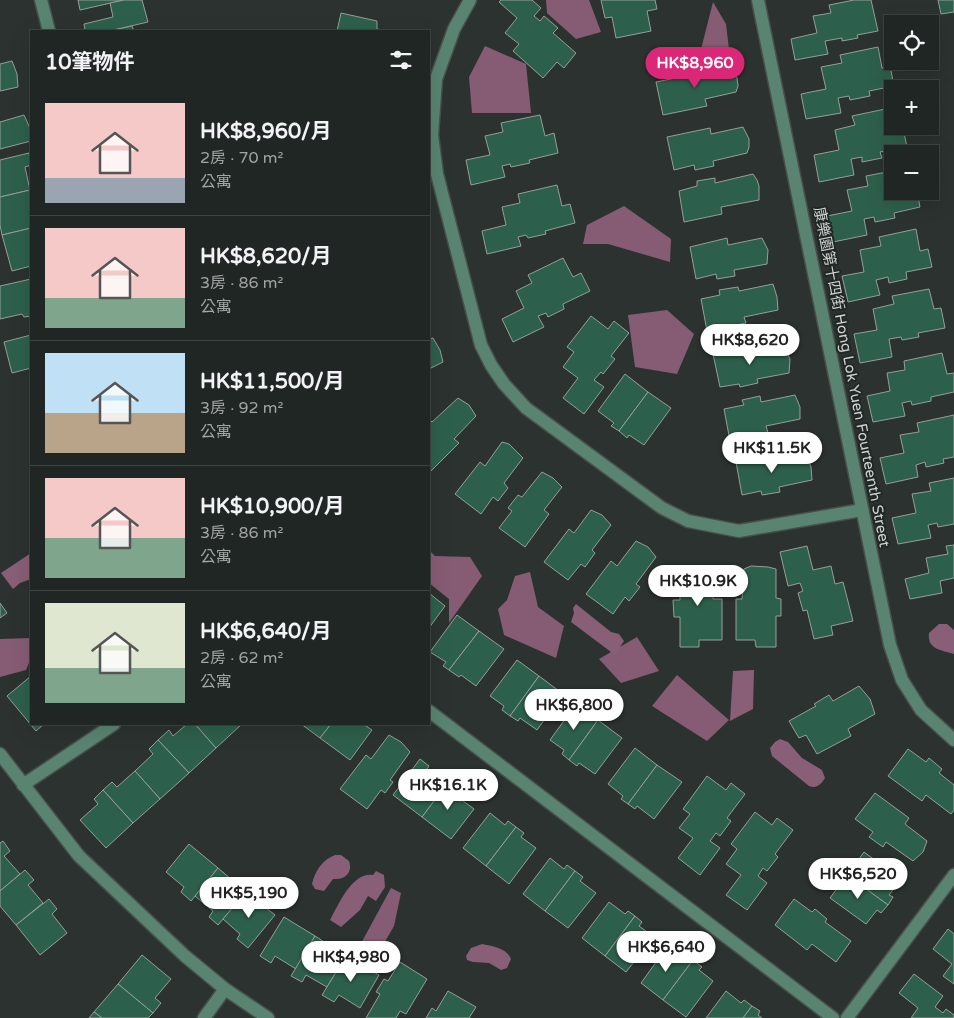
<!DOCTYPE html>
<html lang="zh-TW">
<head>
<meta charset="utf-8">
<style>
  :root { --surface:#202623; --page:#2d3230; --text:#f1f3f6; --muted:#a2a5a6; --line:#3d4341; --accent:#db2777 }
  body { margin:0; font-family:"Varela Round","Noto Sans TC",sans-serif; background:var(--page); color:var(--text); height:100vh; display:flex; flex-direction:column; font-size:19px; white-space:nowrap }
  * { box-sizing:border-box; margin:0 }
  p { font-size:16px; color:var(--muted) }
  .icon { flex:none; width:28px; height:28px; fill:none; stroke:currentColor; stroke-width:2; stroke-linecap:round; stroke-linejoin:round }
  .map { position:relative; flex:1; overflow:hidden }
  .sheet { position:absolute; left:30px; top:30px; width:400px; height:695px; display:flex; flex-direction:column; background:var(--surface); border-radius:0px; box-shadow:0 5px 20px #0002,0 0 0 1px var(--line) }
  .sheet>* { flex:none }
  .controls { position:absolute; left:884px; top:15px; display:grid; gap:10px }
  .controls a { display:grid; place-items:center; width:55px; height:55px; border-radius:0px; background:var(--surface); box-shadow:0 5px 20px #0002,0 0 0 1px var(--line); font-size:25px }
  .price { position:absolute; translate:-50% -42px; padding:0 11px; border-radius:18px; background:#fff; color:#222; font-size:16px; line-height:32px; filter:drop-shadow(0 1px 2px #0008) }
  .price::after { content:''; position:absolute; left:50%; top:30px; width:15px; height:11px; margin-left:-8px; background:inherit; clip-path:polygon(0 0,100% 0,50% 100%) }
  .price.selected { background:var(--accent); color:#fff }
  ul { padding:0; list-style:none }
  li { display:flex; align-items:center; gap:15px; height:125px; padding:0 15px }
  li+li { border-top:1px solid var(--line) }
  li span { display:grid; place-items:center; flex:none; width:140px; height:100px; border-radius:0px; color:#555 }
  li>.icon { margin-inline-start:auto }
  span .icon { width:60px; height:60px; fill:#fffc; stroke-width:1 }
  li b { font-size:21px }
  h2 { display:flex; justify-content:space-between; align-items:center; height:60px; padding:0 15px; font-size:21px }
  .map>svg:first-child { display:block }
  .forest { fill:#865c74 }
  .water { fill:#895e77 }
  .building { fill:#2d604c; stroke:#969e9a }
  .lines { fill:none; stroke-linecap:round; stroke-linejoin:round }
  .minor-casing { stroke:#494f4c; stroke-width:15 }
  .minor { stroke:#598472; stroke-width:12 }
  .labels { text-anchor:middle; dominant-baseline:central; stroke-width:4; stroke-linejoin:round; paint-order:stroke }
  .street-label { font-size:15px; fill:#cfd3d1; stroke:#222825 }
</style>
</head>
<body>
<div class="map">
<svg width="954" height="1018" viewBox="0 0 954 1018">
  <rect width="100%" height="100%" fill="#2b322f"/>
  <!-- forest -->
  <g class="forest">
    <polygon points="546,0 589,0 601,32 576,39 547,13"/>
    <polygon points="713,2 726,24 729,49 707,65 696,69"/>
    <polygon points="485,46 526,64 531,113 472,113 469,77"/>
    <polygon points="624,206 671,239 670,262 608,244 583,244 587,225"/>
    <polygon points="667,310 694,334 677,374 635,367 628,315"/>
    <polygon points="429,550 435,556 470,557 482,576 449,623 449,599 429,583"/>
    <polygon points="530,572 538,607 564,626 556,658 504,635 498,609 507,600 515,576"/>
    <polygon points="637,637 659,671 621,683 599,659"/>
    <polygon points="31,638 31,658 26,670 0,677 0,639"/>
    <polygon points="677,675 729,720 707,741 652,706"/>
    <polygon points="391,888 401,893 394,926 374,961 349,968 342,965 358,949"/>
  </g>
  <!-- water -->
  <g class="water">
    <polygon points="31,553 31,579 20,583 13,589 1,573"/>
    <polygon points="576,604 611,632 619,634 624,641 615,655 571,622 574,613 573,608"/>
    <path d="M939 624H947L954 630V654C942 650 927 650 929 633Z"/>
    <polygon points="754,670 753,709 730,721 733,671"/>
    <path d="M780 739 788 742 802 758 822 770 825 778C821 784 817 789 809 786L772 756 770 748 775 742Z"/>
    <path d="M335 855H341L349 861C353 873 345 880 333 879L324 891 315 889 312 884C315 871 322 860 335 855Z"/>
    <path d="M376 871 384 875 385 887 376 901 368 896 360 910 341 927 330 920C339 904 352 872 373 875Z"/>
    <path d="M482 944C492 946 507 948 511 959L507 968 501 970 489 963 473 962 467 960 466 956 471 948Z"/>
  </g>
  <!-- building -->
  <g class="building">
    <polygon points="78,0 124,0 80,10"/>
    <polygon points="124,0 142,0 148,22 109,31 85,31 84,24 113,17 110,3"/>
    <polygon points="501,0 532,0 541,8 534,16 540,21 544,16 558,28 553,33 576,53 564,68 557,62 543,78 513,51 519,44 505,33 517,18 499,2"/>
    <polygon points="601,0 655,0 657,9 647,11 651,31 616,38 612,17 605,18"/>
    <polygon points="854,0 871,0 878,31 857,35 858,38 842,41 842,38 825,41 828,54 795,60 791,39 817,33 813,16 831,13 829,5"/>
    <polygon points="938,0 954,0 954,12 941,14"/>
    <polygon points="341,13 377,21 377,29 388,31 337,31"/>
    <polygon points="132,26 134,31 109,31"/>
    <polygon points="878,47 882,68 890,66 894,86 869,91 870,96 850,100 849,96 838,98 841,113 806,119 801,94 826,89 821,67 842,63 840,55"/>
    <polygon points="12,61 17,74 18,87 0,91 0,64"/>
    <polygon points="730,66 737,78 738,86 736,92 705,99 707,106 663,115 656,82 680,77 679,74 695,71 696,73"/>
    <polygon points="890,108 892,126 894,126 895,129 903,128 907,147 880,152 882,158 862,162 862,157 851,159 854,175 819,182 814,155 839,150 835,130 855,125 852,116"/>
    <polygon points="24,115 30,128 31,141 0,149 0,122"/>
    <polygon points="540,115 545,136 554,133 558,153 529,160 530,163 511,167 510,164 502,166 505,177 471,185 466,160 490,155 485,136 503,132 501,123"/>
    <polygon points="743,127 749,139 749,147 747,153 713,161 714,166 695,170 694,165 674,170 667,137 710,128 711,134"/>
    <polygon points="29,153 31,165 25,167 30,190 0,197 0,160"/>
    <polygon points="892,171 892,191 917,191 920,207 894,213 895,218 875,222 874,217 864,219 867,235 833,242 827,216 852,211 847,190 868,186 866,176"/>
    <polygon points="753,174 757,180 759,186 759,200 721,207 722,214 684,222 679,191 697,186 697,181 715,178 715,183"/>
    <polygon points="557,185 562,206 570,204 575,223 545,231 546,234 528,238 526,235 518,237 521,246 487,254 482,231 506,225 502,207 520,203 518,194"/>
    <polygon points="30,190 31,228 2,235 0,225 0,197"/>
    <polygon points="31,228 31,266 12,271 2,235"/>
    <polygon points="916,229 920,251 928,249 932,267 906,272 907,279 889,283 888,277 876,280 880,295 848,302 842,276 864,272 860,250 881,246 879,237"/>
    <polygon points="727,238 728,245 762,238 768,250 767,264 734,270 735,276 717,279 716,274 696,279 690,247"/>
    <polygon points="563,258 573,277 581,273 590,291 563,304 564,309 548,317 546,313 538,316 544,327 513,342 502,319 524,308 516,291 532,283 528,275"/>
    <polygon points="31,279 31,316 24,317 22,314 0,319 0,286"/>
    <polygon points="773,284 777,297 778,310 744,317 746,323 707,331 701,299 720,295 719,290 738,287 739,291"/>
    <polygon points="929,289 934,309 941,308 945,328 918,333 919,337 902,340 901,337 889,339 892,357 860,363 854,334 877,330 873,309 894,304 892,296"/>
    <polygon points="591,316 608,329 614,321 629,333 611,356 615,359 603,374 601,372 594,380 604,387 584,414 563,398 578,378 563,367 574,352 567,347"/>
    <polygon points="31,335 31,368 12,373 4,342"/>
    <polygon points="433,338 440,350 443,362 429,369 429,339"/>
    <polygon points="750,347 752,354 784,347 790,359 789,373 757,379 758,383 740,387 739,384 720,387 713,354"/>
    <polygon points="942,353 947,374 954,373 954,392 931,397 931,401 912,405 911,401 902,403 905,416 873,422 867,396 890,391 887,373 905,370 904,361"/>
    <polygon points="625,374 648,392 619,431 611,426 614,423 598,411"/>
    <polygon points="648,392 671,408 644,445 629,435 627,438 619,431"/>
    <polygon points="795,395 800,407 800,419 766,426 768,433 730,441 724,409 744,405 742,400 760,396 761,402"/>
    <polygon points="458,398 469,405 476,416 454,439 459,443 429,473 429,419 432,422"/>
    <polygon points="954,415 954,457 943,459 944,463 926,467 925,462 916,465 918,477 886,484 880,458 904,453 900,435 919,432 917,423"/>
    <polygon points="502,442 509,444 523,458 504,483 508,488 498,501 493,497 481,514 455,494 480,462 485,466"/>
    <polygon points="772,455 774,462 807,456 811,467 812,480 779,487 780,492 762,495 761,491 742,495 736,462"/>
    <polygon points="542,472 553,478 562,487 544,510 549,514 525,547 499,528 512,511 508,508 518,495 522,497"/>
    <polygon points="954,478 954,524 938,527 937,523 928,525 931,538 898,544 892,518 916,513 912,494 931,491 929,483"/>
    <polygon points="591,510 602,515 611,525 592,550 595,553 585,567 581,564 568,580 544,562 569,529 574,533"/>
    <polygon points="636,541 648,547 656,557 636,584 640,587 629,601 625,597 613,614 586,594 611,561 617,566"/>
    <polygon points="954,545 954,578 940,581 942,593 910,599 905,579 929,573 926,558 948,554 946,546"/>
    <polygon points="807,546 813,570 831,566 835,584 843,582 853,621 831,626 833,635 814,639 807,610 803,611 798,593 803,591 800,583 788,586 780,552"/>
    <polygon points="687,566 705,566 713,569 713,599 722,599 722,640 699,640 699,647 680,647 680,617 674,617 673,600 680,600 680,569"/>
    <polygon points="751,566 768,567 776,569 776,598 781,599 781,616 776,616 776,647 756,647 755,640 736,640 736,599 742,599 744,569"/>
    <polygon points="429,593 445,606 429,628"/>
    <polygon points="0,603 7,613 0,618"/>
    <polygon points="457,615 479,631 449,670 443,666 446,662 430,652"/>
    <polygon points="479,631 504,649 476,686 461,675 459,677 449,670"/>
    <polygon points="517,660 539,676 510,716 502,710 504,706 490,696"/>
    <polygon points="31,676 31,724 44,724 36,731 7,696"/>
    <polygon points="539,676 563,694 537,730 520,718 518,721 510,716"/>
    <polygon points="859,686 870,699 875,714 848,729 851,736 817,754 806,735 799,738 789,721 816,706 814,704 829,695 833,701"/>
    <polygon points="576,704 598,720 569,760 562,754 564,750 550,740"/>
    <polygon points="598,720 622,738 595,774 579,763 577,766 569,760"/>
    <polygon points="187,724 195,724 216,748 189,773 158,740 169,730 173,736"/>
    <polygon points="195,724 242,724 216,748"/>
    <polygon points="301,724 331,724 320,738"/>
    <polygon points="331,724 363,724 372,730 350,760 320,738"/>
    <polygon points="389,735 401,742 410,752 390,780 393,782 385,793 381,790 367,809 340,789 366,755 371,759"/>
    <polygon points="158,740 189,773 160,799 135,771 153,754 149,749"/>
    <polygon points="635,748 657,765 628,804 621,799 623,796 608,784"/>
    <polygon points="908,749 926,762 929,758 942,769 939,773 954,785 954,810 951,814 926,795 922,801 888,776"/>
    <polygon points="420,759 429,766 425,772 445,787 422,817 393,795"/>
    <polygon points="657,765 682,782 654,819 637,806 635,809 628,804"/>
    <polygon points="135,771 160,799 133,823 103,790 112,782 117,787"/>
    <polygon points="707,776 726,790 731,783 745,794 727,818 731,821 720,836 716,833 710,841 720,848 700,875 678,858 693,838 679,828 690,814 683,809"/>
    <polygon points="449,781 459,789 455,795 474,809 451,839 422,817"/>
    <polygon points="103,790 133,823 106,848 80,820 98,804 94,799"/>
    <polygon points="875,793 909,818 905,824 927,841 923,852 913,861 886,842 883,847 869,837 873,832 855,819"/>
    <polygon points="755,812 772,825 777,818 793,830 775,854 778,857 767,871 763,868 758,876 767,883 747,910 726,895 741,875 726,864 737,849 731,844"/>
    <polygon points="490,813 505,825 508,821 516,827 486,866 463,848"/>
    <polygon points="516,827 524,833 521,837 536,848 509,884 486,866"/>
    <polygon points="3,841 10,851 4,856 20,874 0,891 0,843"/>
    <polygon points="189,844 218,868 191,901 181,892 184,887 166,872"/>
    <polygon points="864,852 901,879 889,895 893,897 888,905 847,875"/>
    <polygon points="550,858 564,869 567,865 575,871 545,911 523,894"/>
    <polygon points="218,868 246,892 218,925 209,917 213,911 195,896"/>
    <polygon points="25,870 34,880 28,885 43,903 16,925 0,906 0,891"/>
    <polygon points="575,871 583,877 580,881 596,893 568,928 545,911"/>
    <polygon points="847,875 888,905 881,913 877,910 866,924 830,898"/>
    <polygon points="246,892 275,915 248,948 237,939 240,934 223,919"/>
    <polygon points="49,899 57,909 52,914 67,933 40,955 16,925"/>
    <polygon points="794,899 812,912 815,909 827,919 825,922 851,941 836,962 812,944 807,950 775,925"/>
    <polygon points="609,902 625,914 628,911 635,916 605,956 582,938"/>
    <polygon points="635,916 642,922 639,926 654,937 626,972 605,956"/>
    <polygon points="284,917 315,936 296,969 275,956 271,963 260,956"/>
    <polygon points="948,929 954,934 954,984 943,976 952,964 933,949"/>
    <polygon points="315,936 346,956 327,987 306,975 302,982 291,976"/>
    <polygon points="667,947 682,958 685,954 693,960 663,1000 641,983"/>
    <polygon points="142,955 171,979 155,998 161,1003 153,1013 118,984"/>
    <polygon points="346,956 379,975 360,1008 339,995 334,1002 322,995"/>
    <polygon points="693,960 702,967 699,970 713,981 686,1017 663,1000"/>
    <polygon points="400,962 427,979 406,1014 400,1011 396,1018 366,1018 380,994 376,992 384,979 388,981"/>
    <polygon points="914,974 943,996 935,1007 943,1013 946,1009 954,1015 954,1018 911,1018 918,1008 899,993"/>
    <polygon points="118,984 153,1013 148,1018 102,1018 94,1012"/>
    <polygon points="448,991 476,1007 469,1018 426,1018 432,1008 436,1011"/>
    <polygon points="726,991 741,1003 744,1000 752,1006 743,1018 706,1018"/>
    <polygon points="752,1006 760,1011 758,1015 762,1018 743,1018"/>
    <polygon points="94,1012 102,1018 89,1018"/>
  </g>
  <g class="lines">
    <!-- minor casing -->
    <g class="minor-casing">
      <g id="minor">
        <polyline points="41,0 49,31"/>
        <polyline points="470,0 454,29 436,79 432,135 437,174 481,345 491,365 504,384 526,408 662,508 688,521 739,531 862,510"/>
        <polyline points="758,0 890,645 902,680 921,710 954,740"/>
        <polyline points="429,711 833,1018"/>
        <polyline points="0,754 79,856 185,956 225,989 268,1018"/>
        <polyline points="23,785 114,724"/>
        <polyline points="204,1018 225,989"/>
        <polyline points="847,1018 954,875"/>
      </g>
    </g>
    <!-- minor -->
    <use href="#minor" class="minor"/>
  </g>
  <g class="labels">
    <!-- street labels -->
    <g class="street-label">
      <text transform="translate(852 377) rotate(79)">康樂園第十四街 Hong Lok Yuen Fourteenth Street</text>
    </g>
  </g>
</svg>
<div class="controls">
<a><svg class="icon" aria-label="locate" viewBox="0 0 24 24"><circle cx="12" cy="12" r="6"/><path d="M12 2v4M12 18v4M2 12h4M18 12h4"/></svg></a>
<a>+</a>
<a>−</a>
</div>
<b class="price selected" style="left:695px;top:89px">HK$8,960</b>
<b class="price" style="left:750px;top:366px">HK$8,620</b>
<b class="price" style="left:772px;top:474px">HK$11.5K</b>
<b class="price" style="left:698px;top:607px">HK$10.9K</b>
<b class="price" style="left:574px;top:731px">HK$6,800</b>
<b class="price" style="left:448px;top:811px">HK$16.1K</b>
<b class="price" style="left:858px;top:900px">HK$6,520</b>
<b class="price" style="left:249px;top:919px">HK$5,190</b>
<b class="price" style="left:666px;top:973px">HK$6,640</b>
<b class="price" style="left:351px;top:983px">HK$4,980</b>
<section class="sheet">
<h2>10筆物件<svg class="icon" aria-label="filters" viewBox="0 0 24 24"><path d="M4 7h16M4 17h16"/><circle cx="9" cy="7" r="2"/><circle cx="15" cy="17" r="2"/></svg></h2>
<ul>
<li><span style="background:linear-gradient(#f6c9c9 75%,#9aa5b1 0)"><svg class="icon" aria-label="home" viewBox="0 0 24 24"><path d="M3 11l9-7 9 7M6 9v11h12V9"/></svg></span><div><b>HK$8,960/月</b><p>2房 · 70 m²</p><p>公寓</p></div></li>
<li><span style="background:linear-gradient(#f6c9c9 70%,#7fa58c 0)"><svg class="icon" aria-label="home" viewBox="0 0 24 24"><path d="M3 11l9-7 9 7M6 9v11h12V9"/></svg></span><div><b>HK$8,620/月</b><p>3房 · 86 m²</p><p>公寓</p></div></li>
<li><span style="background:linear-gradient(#bfe0f5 60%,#b9a48a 0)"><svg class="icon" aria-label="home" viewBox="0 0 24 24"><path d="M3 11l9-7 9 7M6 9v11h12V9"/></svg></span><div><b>HK$11,500/月</b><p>3房 · 92 m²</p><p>公寓</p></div></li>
<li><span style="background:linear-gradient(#f6c9c9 60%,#7fa58c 0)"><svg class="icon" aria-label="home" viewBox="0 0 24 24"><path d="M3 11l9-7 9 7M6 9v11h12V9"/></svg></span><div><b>HK$10,900/月</b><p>3房 · 86 m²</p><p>公寓</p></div></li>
<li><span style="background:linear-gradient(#dfe7d0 65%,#7fa58c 0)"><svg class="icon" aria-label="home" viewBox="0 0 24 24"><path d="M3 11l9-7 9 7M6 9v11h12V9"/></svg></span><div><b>HK$6,640/月</b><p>2房 · 62 m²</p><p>公寓</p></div></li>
</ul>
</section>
</div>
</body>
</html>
